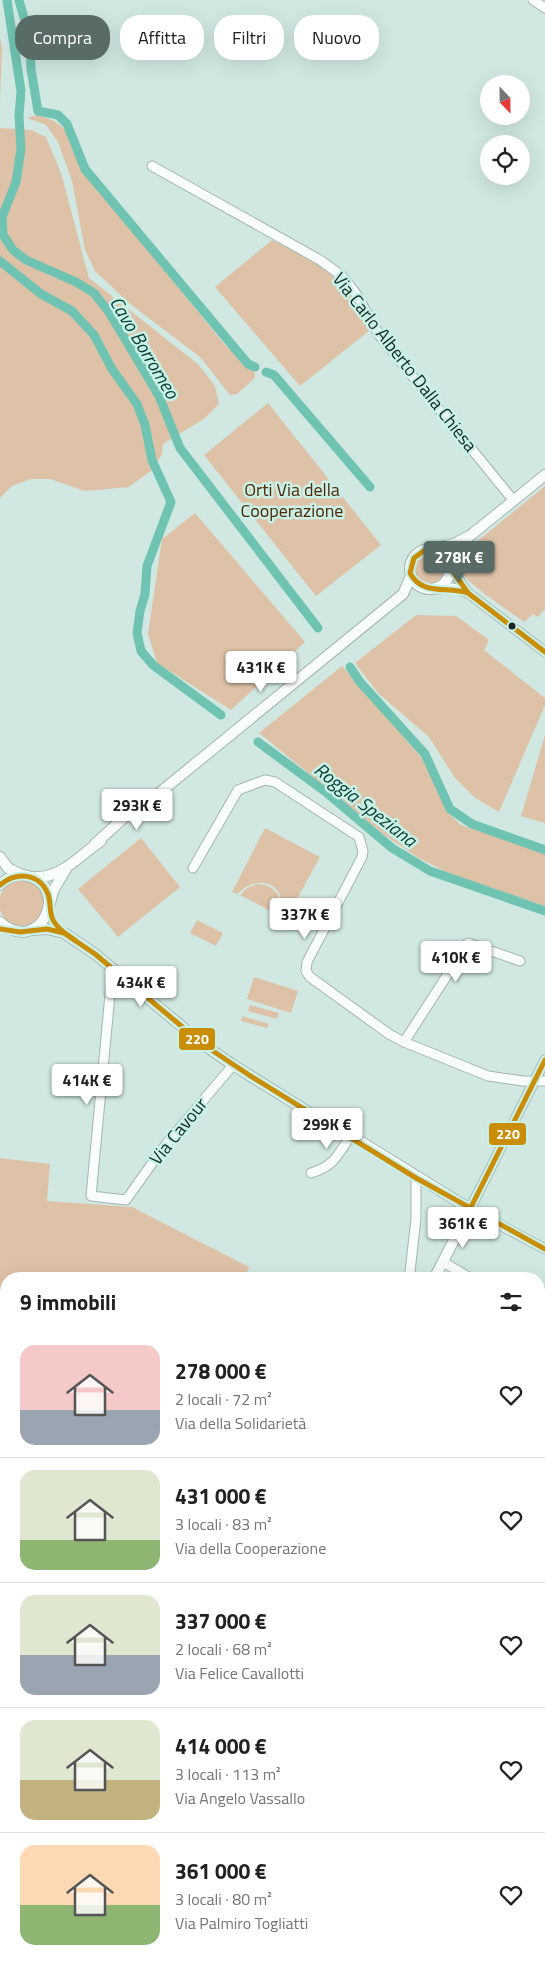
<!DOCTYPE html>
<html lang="it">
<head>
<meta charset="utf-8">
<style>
  :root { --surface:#fff; --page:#f2f2f2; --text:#202124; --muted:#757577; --line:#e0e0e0; --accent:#596b66 }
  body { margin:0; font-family:"Titillium Web",sans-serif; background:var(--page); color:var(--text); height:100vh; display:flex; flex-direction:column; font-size:19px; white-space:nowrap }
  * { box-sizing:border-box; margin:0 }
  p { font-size:16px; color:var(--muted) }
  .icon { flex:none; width:28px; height:28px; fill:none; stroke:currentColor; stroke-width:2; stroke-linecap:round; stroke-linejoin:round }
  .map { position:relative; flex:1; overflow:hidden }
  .side { position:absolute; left:0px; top:1272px; width:545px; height:696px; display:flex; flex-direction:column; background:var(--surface); border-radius:20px 20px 0 0; box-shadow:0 5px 20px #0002 }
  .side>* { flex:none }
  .banner { position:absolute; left:15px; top:15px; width:515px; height:45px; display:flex; gap:10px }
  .needle { width:32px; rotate:158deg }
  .tools { position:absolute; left:480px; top:75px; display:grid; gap:10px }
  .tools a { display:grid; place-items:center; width:50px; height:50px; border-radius:50%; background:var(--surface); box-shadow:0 5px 20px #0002; font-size:25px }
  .price { position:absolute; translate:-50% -42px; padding:0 11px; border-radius:5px; background:#fff; color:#222; font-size:16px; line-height:32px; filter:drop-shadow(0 1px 2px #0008) }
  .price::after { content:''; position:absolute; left:50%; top:30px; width:15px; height:11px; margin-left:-8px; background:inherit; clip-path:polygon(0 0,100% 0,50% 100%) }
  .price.on { background:var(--accent); color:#fff }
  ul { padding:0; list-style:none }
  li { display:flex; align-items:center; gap:15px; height:125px; padding:0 20px }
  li+li { border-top:1px solid var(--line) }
  li span { display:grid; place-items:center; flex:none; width:140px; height:100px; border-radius:15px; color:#555 }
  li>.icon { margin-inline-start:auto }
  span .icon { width:60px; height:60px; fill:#fffc; stroke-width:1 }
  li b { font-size:21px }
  h2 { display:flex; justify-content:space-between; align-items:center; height:60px; padding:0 20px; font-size:21px }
  .tag { padding:0 18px; border-radius:20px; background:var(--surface); box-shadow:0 5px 20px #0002; font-size:18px; line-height:45px }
  .tag.on { background:var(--accent); color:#fff }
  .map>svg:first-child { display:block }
  .built { fill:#c2e8de }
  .green { fill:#dec2a7 }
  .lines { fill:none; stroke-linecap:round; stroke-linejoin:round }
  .stream { stroke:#6fc3b2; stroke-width:2.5 }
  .canal { stroke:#6fc3b2; stroke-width:9 }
  .minor-casing { stroke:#a3b5b0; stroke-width:11 }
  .tertiary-casing { stroke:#a3b5b0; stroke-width:12 }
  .secondary-casing { stroke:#a3b5b0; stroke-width:14 }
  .minor { stroke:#f8fcfb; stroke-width:9 }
  .tertiary { stroke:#f8fcfb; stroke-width:10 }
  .secondary { stroke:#f8fcfb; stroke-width:11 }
  .tram { stroke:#bdc3c1; stroke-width:1 }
  .bus-1-casing { stroke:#c8f1e7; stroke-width:9 }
  .bus-1 { stroke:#ca8d07; stroke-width:5 }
  .bus-dot { fill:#182724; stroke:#c8f1e7; stroke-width:2 }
  .labels { text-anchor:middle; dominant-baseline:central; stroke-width:5; stroke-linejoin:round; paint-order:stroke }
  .street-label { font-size:18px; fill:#182724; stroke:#c8f1e7 }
  .park-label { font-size:18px; fill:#532502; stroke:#c8f1e7 }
  .water-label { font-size:19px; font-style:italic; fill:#083c33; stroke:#c8f1e7 }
  .line-badge { stroke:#c8f1e7; stroke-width:2 }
  .badge-label { font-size:14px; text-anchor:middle; font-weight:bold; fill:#fff }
</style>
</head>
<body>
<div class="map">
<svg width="545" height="1968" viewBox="0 0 545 1968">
  <rect width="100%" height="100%" fill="#d1e8e2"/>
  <!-- built -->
  <polygon class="built" points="539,1416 545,1419 545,1468 539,1468"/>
  <!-- green -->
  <g class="green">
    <polygon points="0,37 2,48 0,105"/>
    <path d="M37 115C74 125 68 139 82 168 86 174 92 181 96 187L226 346 255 373V378L237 394 230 395 200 357 129 303 95 271 85 250 72 181 58 142 46 125 27 118Z"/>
    <polygon points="0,128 31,130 46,137 61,173 89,278 199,365 215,386 219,404 205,418 163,444 162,454 152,470 129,487 85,491 50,479 31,479 12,486 0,498"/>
    <path d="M272 240C300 255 333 269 352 296 359 306 364 319 370 330L300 386 215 287Z"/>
    <polygon points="268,403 381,545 316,596 204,455"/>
    <path d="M545 486V609L538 617 533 614 524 622C512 613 466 583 462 572 459 565 462 559 464 552Z"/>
    <polygon points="195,513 305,642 231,710 157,663 148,634 162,539"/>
    <circle cx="430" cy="569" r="15"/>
    <polygon points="416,615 456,616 489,640 484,650 545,698 545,705 499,812 474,797 455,778 429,737 378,693 355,663"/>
    <polygon points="342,666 421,757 435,783 446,811 461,825 545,853 545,906 450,874 417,857 383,834 259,733"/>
    <polygon points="545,735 545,823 521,816"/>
    <path d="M265 828 320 857 286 919 281 917C289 884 259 872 237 894L232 892Z"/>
    <polygon points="141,838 180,887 118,937 78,889"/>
    <circle cx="22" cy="903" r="23"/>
    <path d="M257 884C275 884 285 899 278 915L240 895 247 888Z"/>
    <polygon points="197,920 223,933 216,946 190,933"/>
    <polygon points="254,977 298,991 291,1013 247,999"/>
    <polygon points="250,1005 279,1013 277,1019 248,1011"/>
    <polygon points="242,1016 269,1024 267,1028 241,1021"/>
    <polygon points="0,1158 50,1164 47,1201 132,1207 249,1267 245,1279 6,1279 6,1419 0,1417"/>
    <polygon points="0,1450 6,1452 6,1669 0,1670"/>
    <polygon points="539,1861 545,1862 545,1968 147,1968 147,1962 539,1962"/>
  </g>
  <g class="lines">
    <!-- stream -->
    <g class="stream">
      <polyline points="539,1403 545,1407"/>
      <polyline points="0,1691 6,1691"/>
      <polyline points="539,1884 545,1884"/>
      <polyline points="539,1896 545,1896"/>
    </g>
    <!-- canal -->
    <g class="canal">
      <polyline points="7,0 21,91 19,116 21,149 16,182 2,217 3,235 13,250 26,260 76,282 94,293 109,312 159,396 180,448 318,628"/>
      <polyline points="19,0 30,39 31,69 38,111 58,115 67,124 85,169 248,364 255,367"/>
      <polyline points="0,261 41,294 72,311 94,335 112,369 137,404 145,425 152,460 171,502 147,566 145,594 140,611 137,633 141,651 153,665 221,715"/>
      <polyline points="266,372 274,375 370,487"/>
      <polyline points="350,667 360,682 425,754 450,809 472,824 545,850"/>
      <polyline points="258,742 327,793 392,848 430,871 545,911"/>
      <polyline points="0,1679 6,1679"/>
      <polyline points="539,1870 545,1870"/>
    </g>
    <!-- minor casing -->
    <g class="minor-casing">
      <g id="minor">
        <polyline points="533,0 545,8"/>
        <polyline points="152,166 320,260 342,276 357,295 379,335 513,500"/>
        <polyline points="447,560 466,591"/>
        <polyline points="433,589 453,588 468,593 545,652"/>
        <polyline points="193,868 238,790 265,780 275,782 359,837 363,851 362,857 307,962 306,971 310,977 389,1034 404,1042 488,1076 523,1081 545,1081"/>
        <polyline points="116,971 111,984 91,1196 126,1200 163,1148 233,1065"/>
        <polyline points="404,1042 468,943 520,961"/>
        <polyline points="545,1060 470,1209 545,1249"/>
        <path d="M311 1173C334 1166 337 1156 350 1137"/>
        <polyline points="443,1262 472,1279"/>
        <polyline points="410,1272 416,1218 416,1178"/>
        <polyline points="539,1316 545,1319"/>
        <polyline points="539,1394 545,1397"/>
        <polyline points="539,1680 545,1681"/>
        <polyline points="0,1721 6,1721"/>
        <polyline points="0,1765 6,1760"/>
      </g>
    </g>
    <!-- tertiary casing -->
    <g class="tertiary-casing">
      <g id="tertiary">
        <circle cx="430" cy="569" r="20"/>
        <polyline points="427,550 454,544 471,535 545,475"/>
        <polyline points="450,570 456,554 467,540"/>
        <polyline points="95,844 128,814 158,794 403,594 411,576"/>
        <polyline points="0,857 8,868 22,875"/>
        <path d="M31 877C61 880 78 856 101 841"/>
        <path d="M0 885C7 877 18 873 28 876 72 888 39 957 0 922"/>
        <polyline points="50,903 53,891 66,869"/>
        <polyline points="31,930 47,929 64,933 95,954 204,1045 233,1065 331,1126 363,1143 470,1209 434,1279"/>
        <polyline points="0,1441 6,1443"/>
      </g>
    </g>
    <!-- secondary casing -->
    <g class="secondary-casing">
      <g id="secondary">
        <polyline points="539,1487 545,1489"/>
        <polyline points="0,1828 6,1821"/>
        <polyline points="0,1852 6,1846"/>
      </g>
    </g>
    <!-- minor -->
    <use href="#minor" class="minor"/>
    <!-- tertiary -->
    <use href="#tertiary" class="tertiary"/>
    <!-- secondary -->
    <use href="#secondary" class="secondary"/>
    <!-- tram -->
    <polyline class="tram" points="0,1418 6,1420"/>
    <!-- bus-1 casing -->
    <g class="bus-1-casing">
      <g id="bus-1">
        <path d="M425 550 440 553 468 593C447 586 422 596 410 573L414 558Z"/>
        <polyline points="468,593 545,652"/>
        <path d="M0 885C16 872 39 872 48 894 51 902 49 912 53 920 58 930 68 935 76 941"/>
        <polyline points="0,929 20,932 47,929 64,933 95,954 204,1045 249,1075 416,1178 545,1249"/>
        <polyline points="470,1209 545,1060"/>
      </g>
    </g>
    <!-- bus-1 -->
    <use href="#bus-1" class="bus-1"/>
  </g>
  <!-- markers -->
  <circle class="bus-dot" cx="512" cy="626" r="4.5"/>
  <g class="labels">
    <!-- street labels -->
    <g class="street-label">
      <text transform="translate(405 362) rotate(52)">Via Carlo Alberto Dalla Chiesa</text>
      <text transform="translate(178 1131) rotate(-51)">Via Cavour</text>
    </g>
    <!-- park labels -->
    <g class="park-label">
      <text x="292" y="489">Orti Via della<tspan x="292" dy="21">Cooperazione</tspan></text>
    </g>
    <!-- water labels -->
    <g class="water-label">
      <text transform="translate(145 347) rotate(59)">Cavo Borromeo</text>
      <text transform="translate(366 804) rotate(38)">Roggia Speziana</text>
    </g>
  </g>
  <g class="line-badge">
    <rect x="178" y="1027" width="38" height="24" rx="5" fill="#ca8d07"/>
    <rect x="488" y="1122" width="39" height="24" rx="5" fill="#ca8d07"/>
  </g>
  <g class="badge-label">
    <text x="197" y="1044">220</text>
    <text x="508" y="1139">220</text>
  </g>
</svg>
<div class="tools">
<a><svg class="needle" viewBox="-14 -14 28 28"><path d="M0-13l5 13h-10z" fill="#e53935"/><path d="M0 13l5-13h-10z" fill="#757577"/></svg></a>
<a><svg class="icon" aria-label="locate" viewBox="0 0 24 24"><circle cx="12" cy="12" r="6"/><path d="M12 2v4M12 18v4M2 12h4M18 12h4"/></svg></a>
</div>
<b class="price on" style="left:459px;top:583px">278K €</b>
<b class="price" style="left:261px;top:693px">431K €</b>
<b class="price" style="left:137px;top:831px">293K €</b>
<b class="price" style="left:305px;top:940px">337K €</b>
<b class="price" style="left:456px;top:983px">410K €</b>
<b class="price" style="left:141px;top:1008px">434K €</b>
<b class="price" style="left:87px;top:1106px">414K €</b>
<b class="price" style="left:327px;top:1150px">299K €</b>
<b class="price" style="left:463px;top:1249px">361K €</b>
<div class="banner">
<a class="tag on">Compra</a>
<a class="tag">Affitta</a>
<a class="tag">Filtri</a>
<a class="tag">Nuovo</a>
</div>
<section class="side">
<h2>9 immobili<svg class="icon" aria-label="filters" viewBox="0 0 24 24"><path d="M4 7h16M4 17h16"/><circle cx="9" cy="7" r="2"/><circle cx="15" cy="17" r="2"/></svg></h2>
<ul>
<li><span style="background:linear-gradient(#f6c9c9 65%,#9aa5b1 0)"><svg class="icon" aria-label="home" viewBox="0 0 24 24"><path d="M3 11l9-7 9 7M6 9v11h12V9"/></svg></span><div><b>278 000 €</b><p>2 locali · 72 m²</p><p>Via della Solidarietà</p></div><svg class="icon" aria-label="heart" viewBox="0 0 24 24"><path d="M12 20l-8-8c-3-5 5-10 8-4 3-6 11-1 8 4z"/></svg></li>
<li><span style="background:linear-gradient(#dfe7d0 70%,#8fb573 0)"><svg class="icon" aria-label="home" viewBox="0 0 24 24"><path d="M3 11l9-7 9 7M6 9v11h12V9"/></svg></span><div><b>431 000 €</b><p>3 locali · 83 m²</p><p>Via della Cooperazione</p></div><svg class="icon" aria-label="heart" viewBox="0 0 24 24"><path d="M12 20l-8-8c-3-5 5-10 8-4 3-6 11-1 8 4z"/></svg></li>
<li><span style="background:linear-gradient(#dfe7d0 60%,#9aa5b1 0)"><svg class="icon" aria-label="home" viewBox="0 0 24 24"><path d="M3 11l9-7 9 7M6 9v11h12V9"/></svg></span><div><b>337 000 €</b><p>2 locali · 68 m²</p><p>Via Felice Cavallotti</p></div><svg class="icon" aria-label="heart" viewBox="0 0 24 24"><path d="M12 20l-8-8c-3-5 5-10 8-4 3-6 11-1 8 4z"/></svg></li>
<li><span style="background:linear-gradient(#dfe7d0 60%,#c2b280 0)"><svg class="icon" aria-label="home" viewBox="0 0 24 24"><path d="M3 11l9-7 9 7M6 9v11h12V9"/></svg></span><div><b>414 000 €</b><p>3 locali · 113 m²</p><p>Via Angelo Vassallo</p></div><svg class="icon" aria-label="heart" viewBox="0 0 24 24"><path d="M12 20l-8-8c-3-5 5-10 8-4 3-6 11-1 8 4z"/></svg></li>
<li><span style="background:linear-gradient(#ffd9b3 60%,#8fb573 0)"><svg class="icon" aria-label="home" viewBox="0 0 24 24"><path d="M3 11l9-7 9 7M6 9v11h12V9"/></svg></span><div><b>361 000 €</b><p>3 locali · 80 m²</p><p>Via Palmiro Togliatti</p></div><svg class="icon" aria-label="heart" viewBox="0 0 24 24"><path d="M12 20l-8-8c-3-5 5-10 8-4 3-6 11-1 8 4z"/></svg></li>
</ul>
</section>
</div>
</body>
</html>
